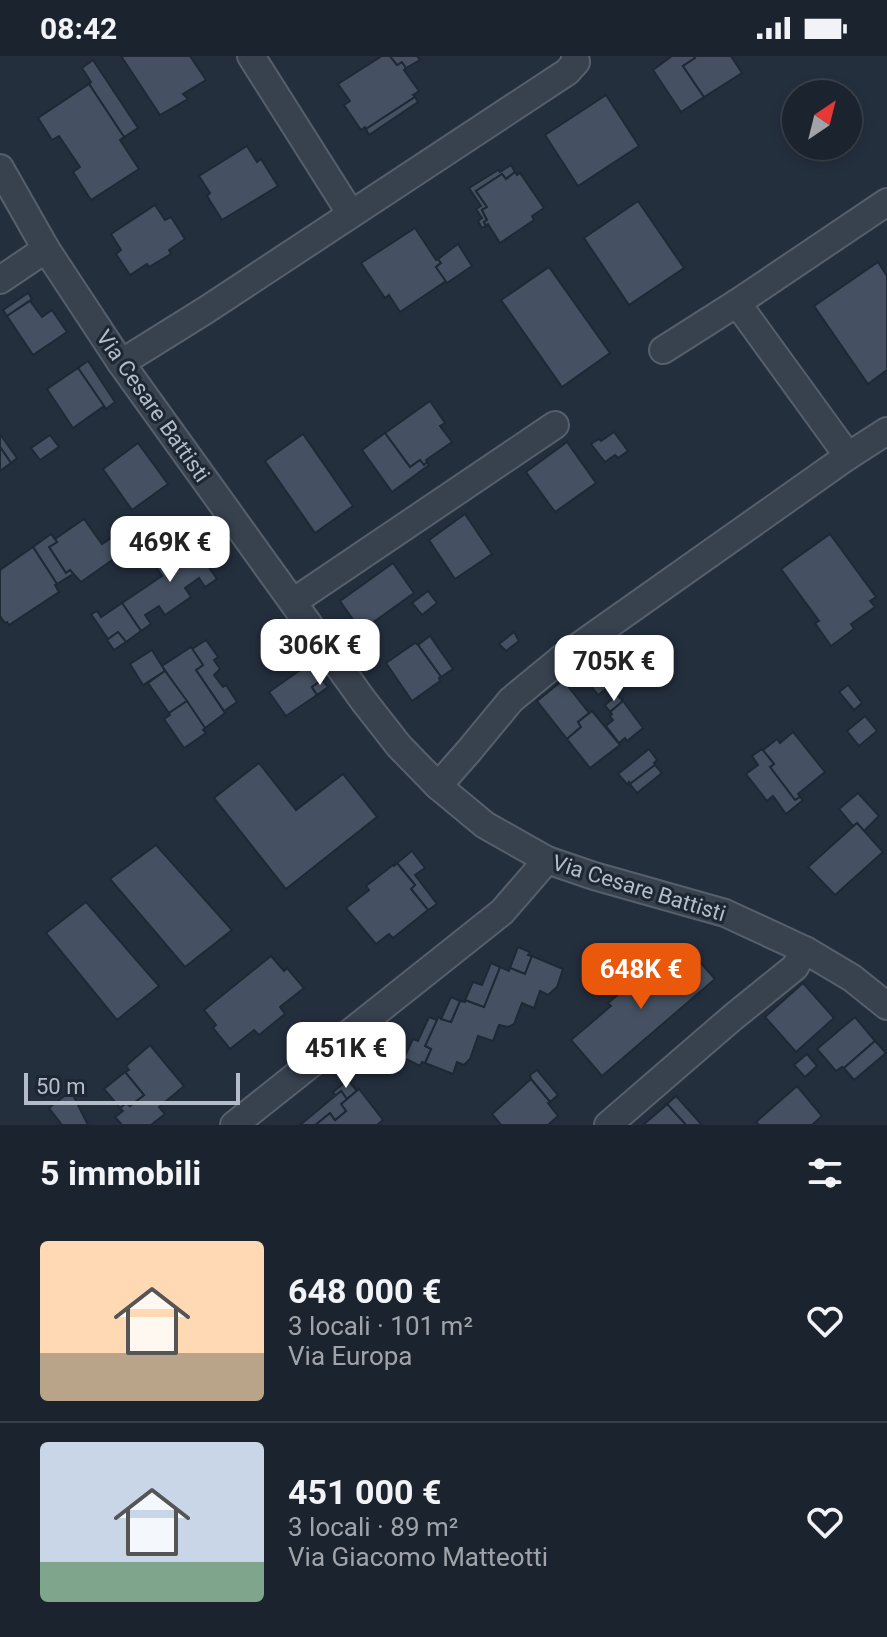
<!DOCTYPE html>
<html lang="it">
<head>
<meta charset="utf-8">
<style>
  :root { --surface:#1b232e; --page:#242b36; --text:#f1f3f6; --muted:#a0a4aa; --line:#39404a; --accent:#ea580c }
  body { margin:0; font-family:Roboto,sans-serif; background:var(--page); color:var(--text); height:100vh; display:flex; flex-direction:column; font-size:30px; white-space:nowrap }
  * { box-sizing:border-box; margin:0 }
  p { font-size:26px; color:var(--muted) }
  .icon { flex:none; width:44px; height:44px; fill:none; stroke:currentColor; stroke-width:2; stroke-linecap:round; stroke-linejoin:round }
  .map { position:relative; height:1069px; overflow:hidden }
  .drawer { display:flex; flex-direction:column; background:var(--surface); flex:1 }
  .drawer>* { flex:none }
  .needle { width:52px; rotate:35deg }
  .controls { position:absolute; left:782px; top:24px; display:grid; gap:16px }
  .controls a { display:grid; place-items:center; width:80px; height:80px; border-radius:50%; background:var(--surface); box-shadow:0 4px 12px #0003,0 0 0 2px var(--line); font-size:40px }
  .scale { position:absolute; left:24px; bottom:20px; width:216px; box-sizing:border-box; padding-left:8px; border:4px solid #b4bcc9; border-top:0; font-size:22px; line-height:28px; white-space:nowrap; color:#b4bcc9; -webkit-text-stroke:6px #1d2633; paint-order:stroke }
  .price { position:absolute; translate:-50% -68px; padding:0 18px; border-radius:16px; background:#fff; color:#222; font-size:26px; line-height:52px; filter:drop-shadow(0 2px 4px #0008) }
  .price::after { content:''; position:absolute; left:50%; top:48px; width:24px; height:18px; margin-left:-12px; background:inherit; clip-path:polygon(0 0,100% 0,50% 100%) }
  .price.on { background:var(--accent); color:#fff }
  ul { padding:0; list-style:none }
  li { display:flex; align-items:center; gap:24px; height:200px; padding:0 40px }
  li+li { border-top:2px solid var(--line) }
  li span { display:grid; place-items:center; flex:none; width:224px; height:160px; border-radius:8px; color:#555 }
  li>.icon { margin-inline-start:auto }
  span .icon { width:96px; height:96px; fill:#fffc; stroke-width:1 }
  li b { font-size:34px }
  h2 { display:flex; justify-content:space-between; align-items:center; height:96px; padding:0 40px; font-size:34px }
  .status { display:flex; justify-content:space-between; align-items:center; height:56px; padding:0 40px; background:var(--surface); direction:ltr }
  .status svg { height:22px; fill:currentColor }
  .map>svg:first-child { display:block }
  .building { fill:#455162; stroke:#1f2835; stroke-width:2 }
  .lines { fill:none; stroke-linecap:round; stroke-linejoin:round }
  .minor-casing { stroke:#565f6c; stroke-width:30 }
  .minor { stroke:#38414e; stroke-width:26 }
  .labels { text-anchor:middle; dominant-baseline:central; stroke-width:6; stroke-linejoin:round; paint-order:stroke }
  .street-label { font-size:22px; fill:#b4bcc9; stroke:#1d2633 }
</style>
</head>
<body>
<div class="status"><b>08:42</b><svg viewBox="0 0 49 12"><path d="M0 12V9h3v3zM5 12V6h3v6zM10 12V3h3v9zM15 12V0h3v12zM26 1h20v11H26zM47 4h2v5h-2z"/></svg></div>
<div class="map">
<svg width="887" height="1069" viewBox="0 0 887 1069">
  <rect width="100%" height="100%" fill="#242f3e"/>
  <!-- building -->
  <g class="building">
    <polygon points="121,0 190,0 206,24 183,38 188,43 160,59"/>
    <polygon points="382,0 390,0 397,9 402,6 406,12 404,14 419,35 413,39 415,41 366,73 365,71 361,74 344,49 350,45 338,28"/>
    <polygon points="390,0 417,0 420,4 406,12 402,6 397,9"/>
    <polygon points="672,0 694,0 695,2 683,10 704,41 681,56 653,14"/>
    <polygon points="694,0 731,0 742,17 704,41 683,10 695,2"/>
    <polygon points="93,4 138,72 124,81 89,28 91,26 82,12"/>
    <polygon points="89,28 124,81 120,84 139,113 91,144 73,116 80,111 59,80 52,84 38,62"/>
    <polygon points="606,39 639,90 578,130 545,79"/>
    <polygon points="415,41 418,46 369,79 366,73"/>
    <polygon points="247,90 257,106 261,103 278,130 222,164 207,140 210,137 199,120"/>
    <polygon points="511,109 515,116 506,123 502,118 476,135 487,151 482,154 487,164 484,166 486,170 482,172 478,165 482,162 476,153 481,150 469,132 498,114 500,116"/>
    <polygon points="515,116 517,119 520,117 544,152 532,160 534,164 500,187 488,168 486,170 484,166 487,164 482,154 487,151 476,135 502,118 506,123"/>
    <polygon points="638,145 684,212 629,249 584,182"/>
    <polygon points="155,149 165,164 171,161 185,183 169,194 171,198 149,211 147,208 130,219 116,198 121,194 111,178"/>
    <polygon points="415,172 436,204 438,203 441,207 436,211 446,225 400,256 389,239 385,242 361,207"/>
    <polygon points="458,188 472,210 447,227 436,211 441,207 438,203"/>
    <polygon points="878,206 887,220 887,314 868,328 814,250"/>
    <polygon points="549,211 610,297 562,331 501,244"/>
    <polygon points="28,237 32,243 7,260 3,254"/>
    <polygon points="30,245 42,261 52,254 67,276 33,299 7,260"/>
    <polygon points="88,305 115,346 106,353 78,312"/>
    <polygon points="78,312 104,350 73,372 47,333"/>
    <polygon points="430,345 445,367 440,370 452,386 426,404 427,406 424,409 420,404 410,411 385,377"/>
    <polygon points="614,376 628,395 618,402 615,399 605,406 591,388 599,383 601,385"/>
    <polygon points="385,377 410,411 420,404 424,409 427,406 429,409 392,436 362,394"/>
    <polygon points="0,378 17,402 11,407 0,391"/>
    <polygon points="303,378 353,450 315,477 265,405"/>
    <polygon points="50,379 59,391 40,404 31,392"/>
    <polygon points="567,386 596,427 555,456 526,416"/>
    <polygon points="138,387 168,428 132,454 103,413"/>
    <polygon points="0,391 11,407 0,415"/>
    <polygon points="465,458 492,498 455,523 429,484"/>
    <polygon points="84,463 102,488 124,473 135,488 81,526 70,514 66,517 49,491 57,486 55,483"/>
    <polygon points="51,478 57,486 49,491 66,517 70,514 73,518 57,528 33,491"/>
    <polygon points="830,478 876,541 870,545 875,551 851,568 854,573 831,590 815,567 819,565 781,513"/>
    <polygon points="189,483 217,523 205,531 199,522 185,532 191,541 165,559 159,550 145,559 151,568 141,575 122,547 162,520 153,507"/>
    <polygon points="33,491 57,528 55,529 59,536 9,569 7,566 5,567 0,560 0,514"/>
    <polygon points="393,507 414,537 361,575 340,545"/>
    <polygon points="428,535 437,547 422,559 412,547"/>
    <polygon points="122,547 141,575 126,586 118,576 108,583 91,558 97,555 101,561"/>
    <polygon points="118,576 126,586 114,594 107,584"/>
    <polygon points="514,576 519,585 506,595 499,588"/>
    <polygon points="430,580 453,613 441,621 418,589"/>
    <polygon points="206,584 218,601 214,604 220,613 214,619 223,631 226,629 237,646 224,655 196,614 203,609 192,593"/>
    <polygon points="415,587 418,589 441,621 439,622 440,625 412,645 386,607"/>
    <polygon points="191,591 203,609 196,614 225,657 205,672 162,610"/>
    <polygon points="152,594 165,615 143,629 130,608"/>
    <polygon points="313,605 324,620 321,621 322,624 312,631 317,639 286,660 269,636"/>
    <polygon points="594,605 611,629 598,639 580,616"/>
    <polygon points="165,615 187,645 169,657 148,627"/>
    <polygon points="322,624 328,631 317,639 312,631"/>
    <polygon points="563,624 589,657 578,666 581,671 567,683 537,645"/>
    <polygon points="848,629 862,647 854,654 839,636"/>
    <polygon points="617,639 623,645 610,656 605,649"/>
    <polygon points="187,645 205,672 203,674 206,677 184,692 164,663 170,659 169,657"/>
    <polygon points="623,645 643,672 627,685 625,682 619,687 606,670 613,664 610,660 612,658 610,656"/>
    <polygon points="592,655 620,689 590,712 567,683 581,671 578,666"/>
    <polygon points="865,660 877,675 859,690 847,675"/>
    <polygon points="793,676 825,716 798,738 800,741 795,744 770,711 774,708 763,694 777,683 780,687"/>
    <polygon points="649,693 657,704 654,707 655,709 630,728 629,726 627,728 618,718"/>
    <polygon points="762,693 774,708 770,711 795,744 800,741 803,744 786,758 773,740 767,745 746,718 758,709 752,700"/>
    <polygon points="259,707 296,754 343,718 377,761 286,833 214,742"/>
    <polygon points="655,709 662,717 637,737 630,728"/>
    <polygon points="858,737 879,760 864,775 857,767 853,770 839,753"/>
    <polygon points="857,767 883,796 835,839 808,811"/>
    <polygon points="156,789 232,874 185,911 110,823"/>
    <polygon points="412,795 425,812 415,819 437,848 428,854 411,833 415,829 397,807"/>
    <polygon points="397,807 415,829 411,833 428,854 393,882 389,878 376,888 346,852 369,834 366,830 393,809 394,810"/>
    <polygon points="86,846 159,930 117,964 46,877"/>
    <polygon points="518,891 530,896 528,899 532,900 525,918 510,912"/>
    <polygon points="671,894 690,916 701,907 715,923 602,1020 571,984 611,950 608,947"/>
    <polygon points="271,900 284,915 287,912 304,932 280,951 285,958 259,979 254,974 230,993 213,972 216,969 204,954"/>
    <polygon points="532,900 563,913 557,931 548,939 540,935 534,952 522,947 514,968 508,971 499,969 493,985 478,980 470,1003 464,1009 457,1006 453,1018 425,1007 431,993 425,990 438,961 451,966 460,945 465,946 465,944 484,951 500,911 509,915 510,912 525,918"/>
    <polygon points="491,907 500,911 484,951 465,944 473,926 482,929"/>
    <polygon points="803,927 834,962 796,996 765,961"/>
    <polygon points="451,941 460,945 451,966 441,963"/>
    <polygon points="429,961 437,964 425,990 431,993 425,1007 422,1006 420,1010 404,1002 413,983 418,985"/>
    <polygon points="855,961 875,985 844,1012 842,1011 836,1015 817,993"/>
    <polygon points="875,985 886,997 854,1024 844,1012"/>
    <polygon points="150,989 184,1030 159,1051 165,1058 151,1069 122,1069 115,1061 123,1055 120,1052 126,1047 130,1050 144,1039 125,1016 129,1014 126,1010"/>
    <polygon points="807,998 817,1010 805,1021 794,1009"/>
    <polygon points="537,1014 558,1039 550,1046 531,1023 530,1019"/>
    <polygon points="125,1016 144,1039 130,1050 126,1047 120,1052 104,1033"/>
    <polygon points="531,1023 550,1046 548,1047 558,1060 548,1069 501,1069 492,1058"/>
    <polygon points="348,1024 357,1035 347,1043 341,1035 336,1040 333,1036"/>
    <polygon points="797,1030 822,1060 812,1069 759,1069 756,1066"/>
    <polygon points="359,1033 383,1064 377,1069 315,1069 330,1057 335,1064 346,1055 341,1048"/>
    <polygon points="71,1035 88,1069 62,1069 49,1052"/>
    <polygon points="341,1035 347,1043 341,1048 346,1055 335,1064 330,1057 315,1069 300,1069"/>
    <polygon points="676,1040 702,1069 686,1069 667,1048"/>
    <polygon points="667,1048 686,1069 643,1069 664,1051"/>
  </g>
  <g class="lines">
    <!-- minor casing -->
    <g class="minor-casing">
      <g id="minor">
        <polyline points="251,0 351,158"/>
        <polyline points="0,112 46,193 121,307 363,644 399,690 438,730 485,769 547,804 594,820 725,857 805,894 852,922 887,950"/>
        <polyline points="0,224 46,193"/>
        <polyline points="663,294 737,247"/>
        <polyline points="121,307 206,254 567,16 576,6 575,0"/>
        <polyline points="848,400 737,247 887,146"/>
        <polyline points="293,546 555,369"/>
        <polyline points="438,730 468,696 511,644 562,602 848,400 887,375"/>
        <polyline points="234,1069 502,856 547,804"/>
        <polyline points="608,1069 732,962 795,911 805,894"/>
      </g>
    </g>
    <!-- minor -->
    <use href="#minor" class="minor"/>
  </g>
  <g class="labels">
    <!-- street labels -->
    <g class="street-label">
      <text transform="translate(153 350) rotate(55)">Via Cesare Battisti</text>
      <text transform="translate(639 832) rotate(17)">Via Cesare Battisti</text>
    </g>
  </g>
</svg>
<div class="controls">
<a><svg class="needle" viewBox="-14 -14 28 28"><path d="M0-13l5 13h-10z" fill="#e53935"/><path d="M0 13l5-13h-10z" fill="#a0a4aa"/></svg></a>
</div>
<div class="scale">50 m</div>
<b class="price" style="left:170px;top:528px">469K €</b>
<b class="price" style="left:320px;top:631px">306K €</b>
<b class="price" style="left:614px;top:647px">705K €</b>
<b class="price on" style="left:641px;top:955px">648K €</b>
<b class="price" style="left:346px;top:1034px">451K €</b>
</div>
<section class="drawer">
<h2>5 immobili<svg class="icon" aria-label="filters" viewBox="0 0 24 24"><path d="M4 7h16M4 17h16"/><circle cx="9" cy="7" r="2"/><circle cx="15" cy="17" r="2"/></svg></h2>
<ul>
<li><span style="background:linear-gradient(#ffd9b3 70%,#b9a48a 0)"><svg class="icon" aria-label="home" viewBox="0 0 24 24"><path d="M3 11l9-7 9 7M6 9v11h12V9"/></svg></span><div><b>648 000 €</b><p>3 locali · 101 m²</p><p>Via Europa</p></div><svg class="icon" aria-label="heart" viewBox="0 0 24 24"><path d="M12 20l-8-8c-3-5 5-10 8-4 3-6 11-1 8 4z"/></svg></li>
<li><span style="background:linear-gradient(#c9d6e8 75%,#7fa58c 0)"><svg class="icon" aria-label="home" viewBox="0 0 24 24"><path d="M3 11l9-7 9 7M6 9v11h12V9"/></svg></span><div><b>451 000 €</b><p>3 locali · 89 m²</p><p>Via Giacomo Matteotti</p></div><svg class="icon" aria-label="heart" viewBox="0 0 24 24"><path d="M12 20l-8-8c-3-5 5-10 8-4 3-6 11-1 8 4z"/></svg></li>
</ul>
</section>
</body>
</html>
